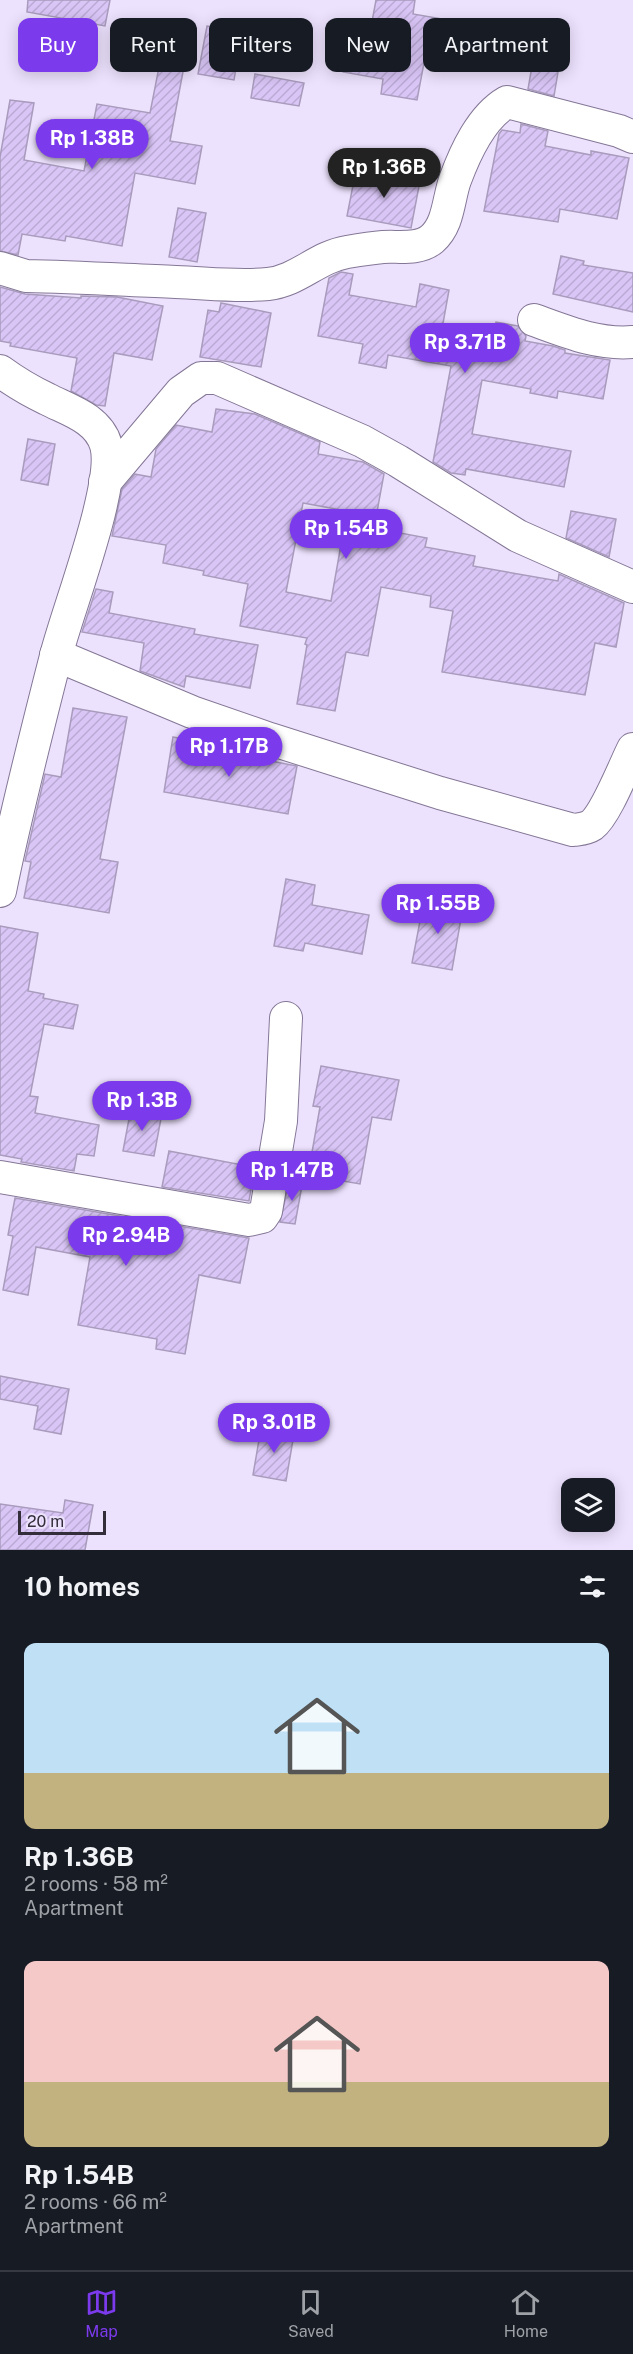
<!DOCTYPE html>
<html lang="en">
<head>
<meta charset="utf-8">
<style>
  :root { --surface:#171b24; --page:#20242c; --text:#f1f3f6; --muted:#9ea1a6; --line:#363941; --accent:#7c3aed }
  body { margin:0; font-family:"Public Sans",sans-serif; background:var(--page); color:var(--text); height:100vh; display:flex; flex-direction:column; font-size:22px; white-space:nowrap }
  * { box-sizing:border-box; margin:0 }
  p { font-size:20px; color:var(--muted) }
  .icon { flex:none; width:33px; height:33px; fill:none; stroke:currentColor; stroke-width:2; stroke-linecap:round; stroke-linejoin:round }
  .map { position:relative; height:1550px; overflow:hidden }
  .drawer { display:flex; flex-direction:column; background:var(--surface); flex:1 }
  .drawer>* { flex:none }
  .banner { position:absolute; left:18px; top:18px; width:597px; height:54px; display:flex; gap:12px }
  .controls { position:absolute; left:561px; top:1478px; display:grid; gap:12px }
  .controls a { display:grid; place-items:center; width:54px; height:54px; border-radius:12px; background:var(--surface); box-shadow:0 3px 15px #0003; font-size:30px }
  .scale { position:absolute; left:18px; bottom:15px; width:88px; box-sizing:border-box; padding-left:6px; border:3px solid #342e3b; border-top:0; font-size:16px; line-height:21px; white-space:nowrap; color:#342e3b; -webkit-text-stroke:4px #ede2fe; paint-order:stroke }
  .price { position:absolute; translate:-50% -51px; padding:0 14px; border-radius:21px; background:var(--accent); color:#fff; font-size:20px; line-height:39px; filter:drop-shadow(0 2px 3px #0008) }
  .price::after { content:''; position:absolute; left:50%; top:36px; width:18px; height:14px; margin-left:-9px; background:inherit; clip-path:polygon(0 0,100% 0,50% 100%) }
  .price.current { background:#222; color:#fff }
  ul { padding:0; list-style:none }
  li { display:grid; align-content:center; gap:12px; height:318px; padding:0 24px }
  li span { display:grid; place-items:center; height:186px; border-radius:12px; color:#555 }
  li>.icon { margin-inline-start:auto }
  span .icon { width:108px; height:108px; fill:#fffc; stroke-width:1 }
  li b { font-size:26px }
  h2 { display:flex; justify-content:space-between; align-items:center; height:72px; padding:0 24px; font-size:26px }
  .tag { padding:0 21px; border-radius:12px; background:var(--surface); box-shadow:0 3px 15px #0003; font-size:21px; line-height:54px }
  .tag.current { background:var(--accent); color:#fff }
  .dock { display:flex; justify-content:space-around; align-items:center; height:84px; border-top:2px solid var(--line); background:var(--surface); font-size:16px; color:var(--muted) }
  .dock a { display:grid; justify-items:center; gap:3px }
  .dock .current { color:var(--accent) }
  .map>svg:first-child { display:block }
  .building { fill:url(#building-hatch); stroke:#a89bbc; stroke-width:1.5; fill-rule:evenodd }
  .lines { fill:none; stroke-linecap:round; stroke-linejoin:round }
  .minor-casing { stroke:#847796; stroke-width:34 }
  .minor { stroke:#fff; stroke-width:32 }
</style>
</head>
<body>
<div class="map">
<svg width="633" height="1550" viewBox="0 0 633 1550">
  <defs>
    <pattern id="building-hatch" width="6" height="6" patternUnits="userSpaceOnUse" patternTransform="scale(1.5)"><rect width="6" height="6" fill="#d9c5f6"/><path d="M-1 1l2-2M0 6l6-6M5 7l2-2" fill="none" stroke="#bbaad4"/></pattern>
  </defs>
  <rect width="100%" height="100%" fill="#ede2fe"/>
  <!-- building -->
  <g class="building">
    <polygon points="28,0 110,0 105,26 27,12"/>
    <polygon points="376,0 415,0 413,14 477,25 472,55 427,47 417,100 381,94 383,79 343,72 352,24 371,27"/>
    <polygon points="207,26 242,32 234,80 198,74"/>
    <polygon points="538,32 564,36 554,96 528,89"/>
    <polygon points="161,57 185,61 170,141 202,146 195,184 135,173 122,246 66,236 65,241 22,234 18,255 0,251 0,157 10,100 34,103 24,160 84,171 97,104 150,113"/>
    <polygon points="255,74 304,83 299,106 251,98"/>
    <polygon points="521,124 548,131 545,146 591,155 591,151 629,158 617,219 560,209 558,222 484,211 499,134 502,130 520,133"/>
    <polygon points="356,170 420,181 411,228 347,216"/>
    <polygon points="178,208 206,213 197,262 169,257"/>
    <polygon points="561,256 584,261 583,265 633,273 633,312 553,294"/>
    <polygon points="341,272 353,274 349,295 416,307 420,284 449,290 442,329 493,337 496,322 518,326 526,336 525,341 553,346 565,350 565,353 610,360 603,399 558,391 557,398 530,393 531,389 482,380 472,434 571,451 564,487 466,469 465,475 451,473 433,462 451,366 388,355 386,368 359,363 363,344 318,336 329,278"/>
    <polygon points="0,287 25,294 81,298 81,296 117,297 163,306 152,360 114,353 105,406 96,405 71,391 77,358 10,346 11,343 0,341"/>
    <polygon points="221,303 271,313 261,367 200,357 208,310 219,312"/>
    <path d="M216 409 255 414 320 442 318 454 363 462 384 474 374 528 427 538 425 547 475 556 473 566 558 581 559 574 624 603 616 647 595 643 585 695 442 672 453 611 430 607 431 596 381 587 368 656 346 652 335 711 297 704 307 645 305 644 307 638 240 626 248 584 203 575 204 571 163 563 166 545 112 536 122 489 135 474 151 477 156 449 176 425 212 432ZM303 503 347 511 331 601 286 592Z"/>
    <polygon points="28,439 55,444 48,485 21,480"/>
    <polygon points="571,511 616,519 609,557 566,538"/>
    <polygon points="96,589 113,592 109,613 195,629 194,634 258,645 250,688 186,676 184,687 140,671 144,643 82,632"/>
    <polygon points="73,708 127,717 100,859 118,862 109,913 24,898 31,862 25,861 45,774 61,777"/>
    <polygon points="173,737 205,743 203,752 265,763 265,760 297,766 288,814 164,792"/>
    <polygon points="286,879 315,885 312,905 369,915 362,954 305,943 303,951 274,946"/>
    <polygon points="424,900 463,907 452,970 412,963"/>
    <polygon points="0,926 38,933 28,991 44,994 43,998 78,1005 73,1029 44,1024 30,1096 38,1097 35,1113 99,1125 94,1156 77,1154 74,1171 21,1162 22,1159 0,1155"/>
    <polygon points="321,1066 399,1080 391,1120 372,1117 360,1184 308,1175 320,1107 313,1106"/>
    <polygon points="131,1108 162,1113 154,1156 123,1151"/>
    <polygon points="169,1151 253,1167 252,1171 254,1172 249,1201 162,1187"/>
    <polygon points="290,1178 303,1180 295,1224 280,1222"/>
    <polygon points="15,1198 249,1238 240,1283 199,1275 185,1354 156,1349 157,1339 78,1325 90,1257 36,1247 28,1295 3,1290 13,1236 8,1235"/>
    <polygon points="0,1376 69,1389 61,1434 34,1429 38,1406 0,1399"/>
    <polygon points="261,1428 294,1434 286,1481 253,1475"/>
    <polygon points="65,1500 93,1505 85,1550 0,1550 0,1504 63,1513"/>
  </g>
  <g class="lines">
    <!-- minor casing -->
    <g class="minor-casing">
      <g id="minor">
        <path d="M0 268 26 276C76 277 126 280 176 282 207 283 237 287 268 284 298 281 317 257 347 252 359 250 371 248 383 247 399 246 419 250 432 239 449 224 448 200 455 180 465 153 481 117 507 102L619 131 633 137"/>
        <path d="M534 320C567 332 598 345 633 342"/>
        <path d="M0 371C15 382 30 391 47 399 68 410 98 418 106 445 117 485 67 611 56 656 36 734 16 812 0 891"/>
        <polyline points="105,482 181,392 201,378 217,378 362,441 398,461 518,536 633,587"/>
        <path d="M56 655 192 712 270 739 440 793 573 830C580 829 586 829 592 825 606 814 624 767 633 749"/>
        <polyline points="0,1177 249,1220 262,1217 266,1211 281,1121 286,1018"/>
      </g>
    </g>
    <!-- minor -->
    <use href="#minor" class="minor"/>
  </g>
</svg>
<div class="controls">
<a><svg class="icon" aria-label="layers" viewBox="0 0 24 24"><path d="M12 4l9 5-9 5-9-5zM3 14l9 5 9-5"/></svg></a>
</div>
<div class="scale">20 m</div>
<b class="price" style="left:92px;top:170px">Rp 1.38B</b>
<b class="price current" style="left:384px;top:199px">Rp 1.36B</b>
<b class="price" style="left:465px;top:374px">Rp 3.71B</b>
<b class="price" style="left:346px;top:560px">Rp 1.54B</b>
<b class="price" style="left:229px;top:778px">Rp 1.17B</b>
<b class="price" style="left:438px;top:935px">Rp 1.55B</b>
<b class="price" style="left:142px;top:1132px">Rp 1.3B</b>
<b class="price" style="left:292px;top:1202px">Rp 1.47B</b>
<b class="price" style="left:126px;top:1267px">Rp 2.94B</b>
<b class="price" style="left:274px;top:1454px">Rp 3.01B</b>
<div class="banner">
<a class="tag current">Buy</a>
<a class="tag">Rent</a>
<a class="tag">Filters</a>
<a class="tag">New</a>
<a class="tag">Apartment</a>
</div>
</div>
<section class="drawer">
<h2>10 homes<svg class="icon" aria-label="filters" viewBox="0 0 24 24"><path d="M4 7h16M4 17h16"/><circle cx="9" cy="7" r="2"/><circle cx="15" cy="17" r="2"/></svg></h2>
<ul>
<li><span style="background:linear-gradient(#bfe0f5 70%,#c2b280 0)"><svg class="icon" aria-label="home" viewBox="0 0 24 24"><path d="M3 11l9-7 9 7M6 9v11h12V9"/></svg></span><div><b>Rp 1.36B</b><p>2 rooms · 58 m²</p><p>Apartment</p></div></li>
<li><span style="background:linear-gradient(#f6c9c9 65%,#c2b280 0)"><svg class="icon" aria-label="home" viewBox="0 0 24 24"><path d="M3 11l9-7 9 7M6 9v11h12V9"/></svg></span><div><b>Rp 1.54B</b><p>2 rooms · 66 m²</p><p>Apartment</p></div></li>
</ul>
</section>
<nav class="dock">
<a class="current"><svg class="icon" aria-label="map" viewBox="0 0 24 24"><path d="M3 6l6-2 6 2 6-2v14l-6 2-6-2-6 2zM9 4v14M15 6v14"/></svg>Map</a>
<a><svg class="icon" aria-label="saved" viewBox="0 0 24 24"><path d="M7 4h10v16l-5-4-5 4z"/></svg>Saved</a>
<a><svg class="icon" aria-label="home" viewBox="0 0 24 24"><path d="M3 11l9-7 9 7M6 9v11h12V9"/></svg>Home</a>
</nav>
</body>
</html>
